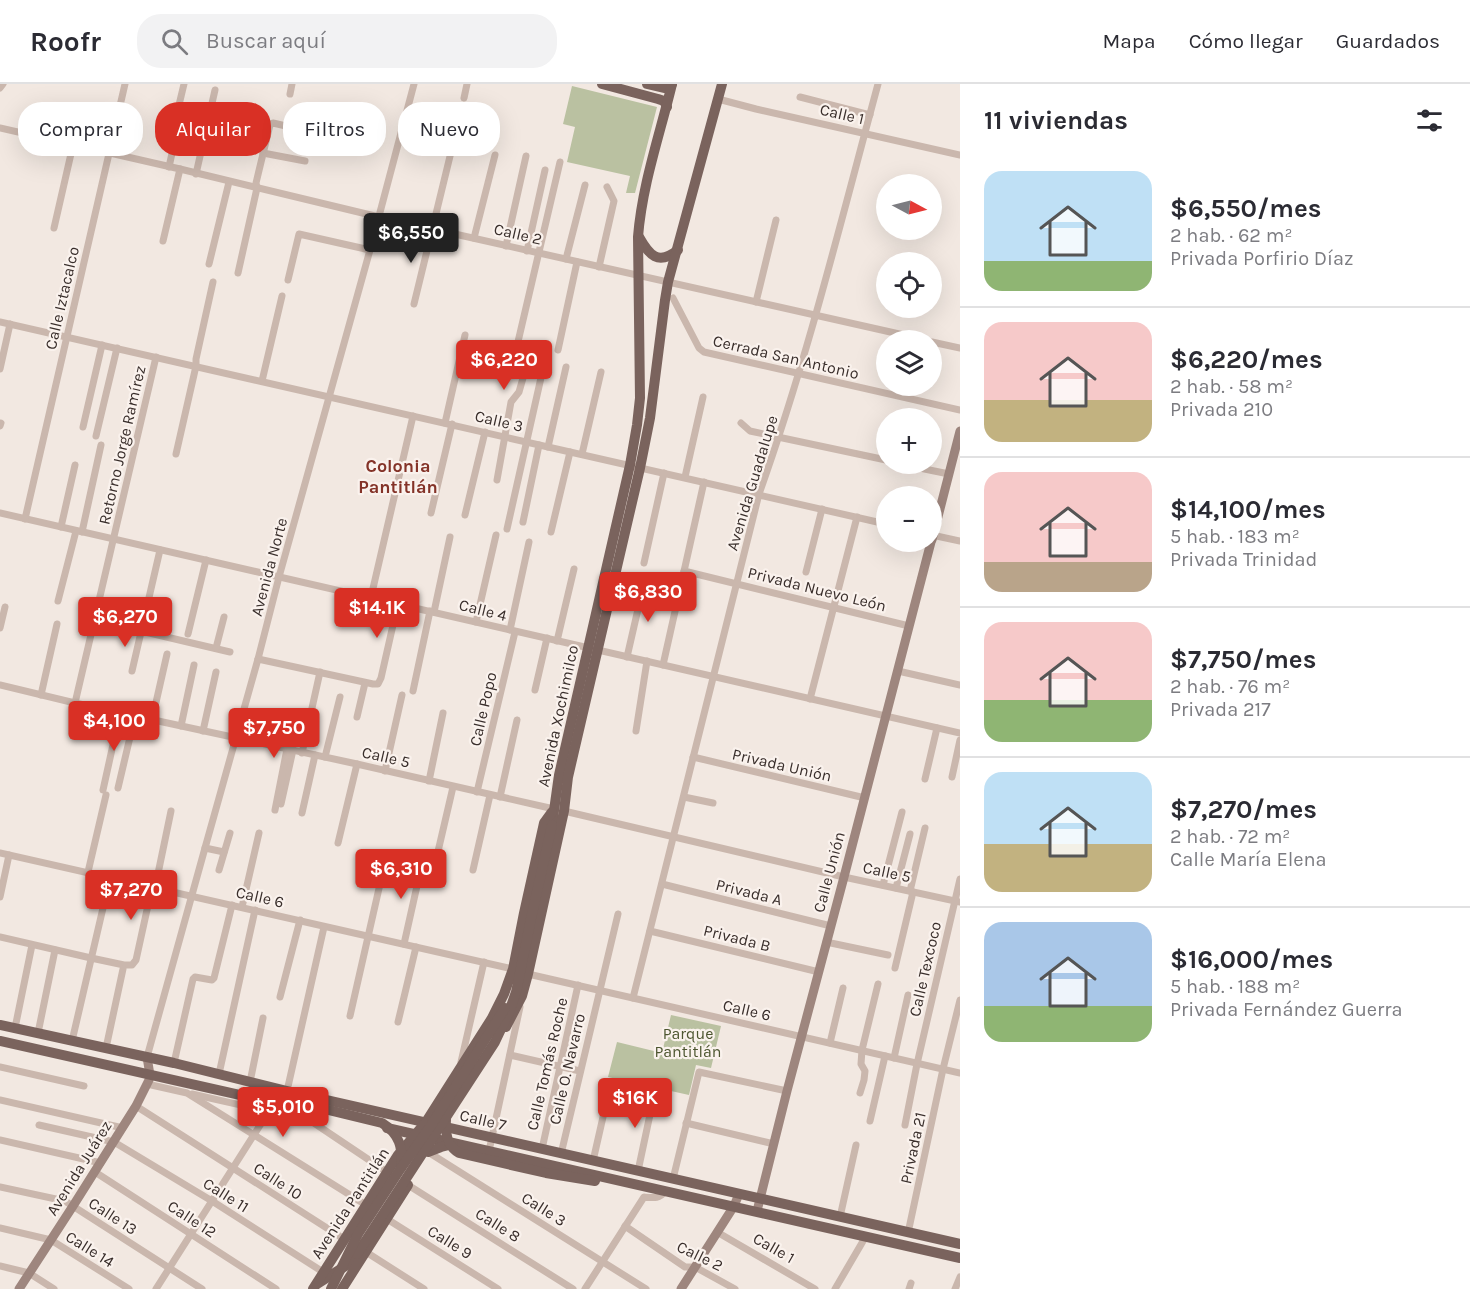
<!DOCTYPE html>
<html lang="es">
<head>
<meta charset="utf-8">
<style>
  :root { --surface:#fff; --page:#f2f2f3; --text:#2b2b33; --muted:#7c7c81; --line:#e1e1e2; --accent:#d93025 }
  body { margin:0; font-family:Karla,sans-serif; background:var(--page); color:var(--text); height:100vh; display:flex; flex-direction:column; font-size:22px; white-space:nowrap }
  * { box-sizing:border-box; margin:0 }
  p { font-size:20px; color:var(--muted) }
  .icon { flex:none; width:33px; height:33px; fill:none; stroke:currentColor; stroke-width:2; stroke-linecap:round; stroke-linejoin:round }
  .map { position:relative; flex:1; overflow:hidden }
  .side { display:flex; flex-direction:column; background:var(--surface); width:510px }
  .side>* { flex:none }
  .hud { position:absolute; left:18px; top:18px; width:570px; height:54px; display:flex; gap:12px }
  .needle { width:39px; rotate:97deg }
  .fabs { position:absolute; left:876px; top:90px; display:grid; gap:12px }
  .fabs a { display:grid; place-items:center; width:66px; height:66px; border-radius:50%; background:var(--surface); box-shadow:0 6px 24px #0002; font-size:30px }
  .price { position:absolute; translate:-50% -51px; padding:0 14px; border-radius:6px; background:var(--accent); color:#fff; font-size:20px; line-height:39px; filter:drop-shadow(0 2px 3px #0008) }
  .price::after { content:''; position:absolute; left:50%; top:36px; width:18px; height:14px; margin-left:-9px; background:inherit; clip-path:polygon(0 0,100% 0,50% 100%) }
  .price.on { background:#222; color:#fff }
  ul { padding:0; list-style:none }
  li { display:flex; align-items:center; gap:18px; height:150px; padding:0 24px }
  li+li { border-top:2px solid var(--line) }
  li span { display:grid; place-items:center; flex:none; width:168px; height:120px; border-radius:18px; color:#555 }
  li>.icon { margin-inline-start:auto }
  span .icon { width:72px; height:72px; fill:#fffc; stroke-width:1 }
  li b { font-size:26px }
  h2 { display:flex; justify-content:space-between; align-items:center; height:72px; padding:0 24px; font-size:26px }
  .tag { padding:0 21px; border-radius:24px; background:var(--surface); box-shadow:0 6px 24px #0002; font-size:21px; line-height:54px }
  .tag.on { background:var(--accent); color:#fff }
  header { display:flex; align-items:center; gap:36px; box-sizing:border-box; height:84px; padding:0 30px; background:var(--surface); border-bottom:2px solid var(--line) }
  header strong { font-size:28px }
  nav { display:flex; gap:33px; margin-inline-start:auto; font-size:21px }
  .search { width:420px; height:54px; background:var(--page); display:flex; align-items:center; gap:15px; box-sizing:border-box; padding:0 21px; border-radius:24px; color:var(--muted); font-size:22px }
  main { display:flex; flex:1; min-height:0 }
  .map>svg:first-child { display:block }
  .green { fill:#bac1a1 }
  .lines { fill:none; stroke-linecap:round; stroke-linejoin:round }
  .street { stroke:#cab7ad; stroke-width:7 }
  .secondary { stroke:#9e867e; stroke-width:9 }
  .primary { stroke:#7a635d; stroke-width:10 }
  .primary-bridge { stroke:#7a635d; stroke-width:10 }
  .labels { text-anchor:middle; dominant-baseline:central; stroke-width:4.5; stroke-linejoin:round; paint-order:stroke }
  .street-label { font-size:16px; fill:#392e2b; stroke:#faf2ed }
  .park-label { font-size:16px; fill:#4d5630; stroke:#faf2ed }
  .neighbourhood-label { font-size:18px; font-weight:bold; fill:#843328; stroke:#faf2ed }
</style>
</head>
<body>
<header>
<strong>Roofr</strong>
<div class="search"><svg class="icon" aria-label="search" viewBox="0 0 24 24"><circle cx="10" cy="10" r="6"/><path d="M15 15l6 6"/></svg>Buscar aquí</div>
<nav><a>Mapa</a><a>Cómo llegar</a><a>Guardados</a></nav>
</header>
<main>
<div class="map">
<svg width="960" height="1205" viewBox="0 0 960 1205">
  <rect width="100%" height="100%" fill="#f2e8e1"/>
  <!-- green -->
  <g class="green">
    <polygon points="572,2 657,23 635,109 626,109 630,92 567,78 575,43 563,40"/>
    <polygon points="671,931 721,942 711,984 696,981 689,1011 608,993 617,958 662,969"/>
  </g>
  <g class="lines">
    <!-- street -->
    <g class="street">
      <polyline points="0,4 3,0"/>
      <polyline points="290,10 292,0"/>
      <polyline points="800,13 870,31"/>
      <polyline points="464,14 467,0"/>
      <polyline points="718,15 756,25 960,71"/>
      <polyline points="0,44 180,85 379,133 926,256"/>
      <polyline points="263,69 305,77"/>
      <polyline points="169,83 176,51 173,46 184,0"/>
      <polyline points="196,90 215,6"/>
      <polyline points="54,144 73,61"/>
      <polyline points="474,154 495,71"/>
      <polyline points="163,157 180,85"/>
      <polyline points="506,162 526,72"/>
      <polyline points="527,167 545,86"/>
      <polyline points="566,175 585,101"/>
      <polyline points="209,180 229,98"/>
      <polyline points="599,183 614,117 607,103"/>
      <polyline points="238,189 257,104 256,99 270,41 273,39 312,48"/>
      <polyline points="288,196 299,150 370,166"/>
      <polyline points="673,214 699,264 704,268 960,326"/>
      <polyline points="756,218 776,136"/>
      <polyline points="414,220 452,64"/>
      <polyline points="0,238 886,440"/>
      <polyline points="932,258 960,264"/>
      <polyline points="517,262 560,78"/>
      <polyline points="558,266 577,178"/>
      <polyline points="0,285 10,240"/>
      <polyline points="262,297 282,212"/>
      <polyline points="445,339 465,251"/>
      <polyline points="741,339 750,347 886,376"/>
      <polyline points="0,342 1,339"/>
      <polyline points="83,343 102,261"/>
      <polyline points="96,352 117,264"/>
      <polyline points="548,363 566,283"/>
      <polyline points="176,370 196,282 196,275 213,198"/>
      <polyline points="582,370 601,288"/>
      <polyline points="900,380 949,390"/>
      <polyline points="685,393 703,313"/>
      <polyline points="497,396 511,318 519,308 529,273"/>
      <polyline points="0,429 960,649"/>
      <polyline points="431,429 452,340"/>
      <polyline points="465,431 485,348"/>
      <polyline points="25,435 125,0"/>
      <polyline points="523,438 539,361"/>
      <polyline points="61,443 75,381"/>
      <polyline points="507,445 547,267"/>
      <polyline points="82,448 101,361"/>
      <polyline points="551,448 570,368"/>
      <polyline points="932,451 960,457"/>
      <polyline points="644,479 664,389"/>
      <polyline points="684,487 909,542"/>
      <polyline points="806,488 822,425"/>
      <polyline points="371,513 413,332"/>
      <polyline points="58,517 76,447"/>
      <polyline points="434,528 450,453"/>
      <polyline points="94,537 141,547 230,568"/>
      <polyline points="476,538 496,451"/>
      <polyline points="0,544 5,523"/>
      <polyline points="510,546 529,458"/>
      <polyline points="188,550 206,476"/>
      <polyline points="557,557 574,485"/>
      <polyline points="216,564 224,533"/>
      <polyline points="627,573 644,499"/>
      <polyline points="258,575 373,600 378,600 381,594 398,519"/>
      <polyline points="663,581 704,398"/>
      <polyline points="132,587 160,466"/>
      <polyline points="898,587 960,601"/>
      <polyline points="0,601 75,619 357,680 554,725"/>
      <polyline points="535,606 547,554"/>
      <polyline points="413,607 430,527"/>
      <polyline points="41,611 57,540"/>
      <polyline points="810,615 857,433"/>
      <polyline points="75,619 156,273"/>
      <polyline points="357,633 365,599"/>
      <polyline points="152,636 167,570"/>
      <polyline points="181,642 194,581"/>
      <polyline points="203,647 216,588"/>
      <polyline points="636,647 647,577"/>
      <polyline points="302,669 320,588"/>
      <polyline points="325,673 340,613"/>
      <polyline points="693,673 865,714"/>
      <polyline points="385,687 402,611"/>
      <polyline points="952,693 960,656"/>
      <polyline points="925,695 937,644"/>
      <polyline points="429,697 443,629"/>
      <polyline points="118,704 135,632"/>
      <polyline points="103,706 120,629"/>
      <polyline points="477,708 515,548"/>
      <polyline points="500,713 517,636"/>
      <polyline points="684,713 713,719"/>
      <polyline points="281,720 293,666"/>
      <polyline points="275,726 287,665"/>
      <polyline points="564,727 844,793 960,818"/>
      <polyline points="302,729 315,671"/>
      <polyline points="338,759 357,680"/>
      <polyline points="205,764 224,768"/>
      <polyline points="0,769 513,885"/>
      <polyline points="436,776 453,703"/>
      <polyline points="219,786 230,749"/>
      <polyline points="473,786 490,711"/>
      <polyline points="88,788 106,711"/>
      <polyline points="662,800 831,842"/>
      <polyline points="883,801 902,728"/>
      <polyline points="155,804 171,727"/>
      <polyline points="896,804 910,750"/>
      <polyline points="910,807 925,744"/>
      <polyline points="0,813 9,771"/>
      <polyline points="242,823 259,749"/>
      <polyline points="650,847 819,888"/>
      <polyline points="0,853 91,874 124,881 132,881 136,876 152,803"/>
      <polyline points="826,858 888,871"/>
      <polyline points="404,860 421,784"/>
      <polyline points="895,884 913,808"/>
      <polyline points="528,890 960,989"/>
      <polyline points="280,913 300,836"/>
      <path d="M633 914 759 410C807 276 841 137 878 0"/>
      <polyline points="350,932 385,778"/>
      <polyline points="398,938 416,863"/>
      <polyline points="15,944 32,861"/>
      <polyline points="38,949 55,866"/>
      <polyline points="72,957 110,794"/>
      <polyline points="830,959 843,904"/>
      <polyline points="106,964 123,885"/>
      <polyline points="510,971 580,987"/>
      <polyline points="147,973 205,764 258,575 279,493 370,166 414,0"/>
      <polyline points="894,974 908,911"/>
      <polyline points="461,978 484,878"/>
      <polyline points="174,979 193,895 195,893 212,896 214,894 232,821"/>
      <polyline points="0,983 84,1002"/>
      <polyline points="219,990 255,826"/>
      <polyline points="250,998 263,934"/>
      <polyline points="147,1000 187,1009 366,1121"/>
      <polyline points="287,1007 324,843"/>
      <polyline points="860,1009 864,996 865,987 861,980 862,966 878,900"/>
      <polyline points="192,1010 311,1037 387,1088"/>
      <polyline points="0,1016 123,1044"/>
      <polyline points="136,1022 344,1155"/>
      <polyline points="870,1037 885,972"/>
      <polyline points="686,1039 774,1060"/>
      <polyline points="39,1041 114,1058 212,1117 323,1188"/>
      <polyline points="905,1041 917,980 960,795"/>
      <polyline points="0,1056 101,1079"/>
      <polyline points="542,1065 578,901"/>
      <polyline points="489,1067 520,923"/>
      <polyline points="428,1068 646,1205"/>
      <polyline points="561,1070 618,830"/>
      <polyline points="593,1077 608,1011"/>
      <polyline points="638,1087 655,1007"/>
      <polyline points="95,1088 276,1205"/>
      <polyline points="673,1095 699,988 787,1007"/>
      <polyline points="408,1101 573,1205"/>
      <polyline points="0,1103 65,1117 202,1205"/>
      <polyline points="840,1133 856,1061"/>
      <polyline points="387,1135 498,1205"/>
      <polyline points="625,1142 685,1183 695,1183 735,1205"/>
      <polyline points="0,1144 51,1156 129,1205"/>
      <polyline points="717,1148 815,1205"/>
      <polyline points="908,1149 943,985 960,916"/>
      <polyline points="366,1168 424,1205"/>
      <polyline points="0,1182 29,1189 54,1205"/>
      <polyline points="156,1205 269,1027"/>
      <path d="M585 1205 644 1113C654 1114 659 1115 666 1107"/>
      <polyline points="835,1205 866,1152"/>
      <polyline points="909,1205 911,1199"/>
      <polyline points="955,1205 960,1193"/>
    </g>
    <!-- secondary -->
    <g class="secondary">
      <polyline points="932,456 960,347"/>
      <polyline points="757,1127 787,1007 844,793 931,458"/>
      <polyline points="19,1205 73,1122 136,1022 149,996 150,991 147,973"/>
      <polyline points="681,1205 734,1122 739,1110"/>
    </g>
    <!-- primary -->
    <g class="primary">
      <polyline points="602,0 658,15 664,17 667,23"/>
      <polyline points="647,0 664,4 670,3 672,0"/>
      <path d="M639 153C649 171 658 182 678 166"/>
      <path d="M552 741 559 691 630 381 637 341 640 314 638 153C642 101 660 50 672 0"/>
      <polyline points="0,941 174,979 287,1007 960,1160"/>
      <polyline points="506,943 522,912 528,890 564,727 568,693 640,384 650,334 665,216 668,198 722,0"/>
      <polyline points="0,957 316,1028"/>
      <polyline points="387,1044 960,1174"/>
      <polyline points="428,1068 441,1063 453,1060"/>
      <polyline points="317,1200 347,1181 357,1170"/>
      <polyline points="313,1205 398,1071 426,1038 492,934 504,910 513,885 524,829 544,739 552,728"/>
      <polyline points="342,1205 408,1101"/>
    </g>
    <!-- primary-bridge -->
    <g class="primary-bridge">
      <path d="M251 1007 382 1039C400 1050 403 1064 401 1084"/>
      <path d="M446 1036C445 1050 447 1062 459 1069L546 1089 595 1097"/>
      <polyline points="357,1170 495,958 509,928 516,908 532,830 552,741"/>
      <polyline points="331,1205 358,1150 401,1084 430,1043 505,924"/>
    </g>
  </g>
  <g class="labels">
    <!-- street labels -->
    <g class="street-label">
      <text transform="translate(842 30) rotate(13)">Calle 1</text>
      <text transform="translate(518 150) rotate(13)">Calle 2</text>
      <text transform="translate(62 214) rotate(-77)">Calle Iztacalco</text>
      <text transform="translate(786 273) rotate(13)">Cerrada San Antonio</text>
      <text transform="translate(499 337) rotate(13)">Calle 3</text>
      <text transform="translate(122 361) rotate(-77)">Retorno Jorge Ramírez</text>
      <text transform="translate(752 399) rotate(-73)">Avenida Guadalupe</text>
      <text transform="translate(269 483) rotate(-75)">Avenida Norte</text>
      <text transform="translate(817 505) rotate(14)">Privada Nuevo León</text>
      <text transform="translate(483 526) rotate(14)">Calle 4</text>
      <text transform="translate(483 625) rotate(-77)">Calle Popo</text>
      <text transform="translate(558 632) rotate(-78)">Avenida Xochimilco</text>
      <text transform="translate(386 673) rotate(13)">Calle 5</text>
      <text transform="translate(782 681) rotate(13)">Privada Unión</text>
      <text transform="translate(829 788) rotate(-75)">Calle Unión</text>
      <text transform="translate(887 788) rotate(12)">Calle 5</text>
      <text transform="translate(749 808) rotate(14)">Privada A</text>
      <text transform="translate(260 813) rotate(13)">Calle 6</text>
      <text transform="translate(737 854) rotate(14)">Privada B</text>
      <text transform="translate(925 885) rotate(-77)">Calle Texcoco</text>
      <text transform="translate(747 926) rotate(13)">Calle 6</text>
      <text transform="translate(547 980) rotate(-77)">Calle Tomás Roche</text>
      <text transform="translate(567 985) rotate(-77)">Calle O. Navarro</text>
      <text transform="translate(483 1036) rotate(13)">Calle 7</text>
      <text transform="translate(913 1064) rotate(-78)">Privada 21</text>
      <text transform="translate(79 1084) rotate(-58)">Avenida Juárez</text>
      <text transform="translate(278 1097) rotate(33)">Calle 10</text>
      <text transform="translate(226 1111) rotate(32)">Calle 11</text>
      <text transform="translate(350 1119) rotate(-57)">Avenida Pantitlán</text>
      <text transform="translate(544 1125) rotate(32)">Calle 3</text>
      <text transform="translate(113 1132) rotate(33)">Calle 13</text>
      <text transform="translate(192 1135) rotate(33)">Calle 12</text>
      <text transform="translate(498 1141) rotate(32)">Calle 8</text>
      <text transform="translate(450 1158) rotate(32)">Calle 9</text>
      <text transform="translate(774 1164) rotate(30)">Calle 1</text>
      <text transform="translate(90 1165) rotate(32)">Calle 14</text>
      <text transform="translate(700 1172) rotate(26)">Calle 2</text>
    </g>
    <!-- park labels -->
    <g class="park-label">
      <text x="688" y="949">Parque<tspan x="688" dy="18">Pantitlán</tspan></text>
    </g>
    <!-- neighbourhood labels -->
    <g class="neighbourhood-label">
      <text x="398" y="382">Colonia<tspan x="398" dy="21">Pantitlán</tspan></text>
    </g>
  </g>
</svg>
<div class="fabs">
<a><svg class="needle" viewBox="-14 -14 28 28"><path d="M0-13l5 13h-10z" fill="#e53935"/><path d="M0 13l5-13h-10z" fill="#7c7c81"/></svg></a>
<a><svg class="icon" aria-label="locate" viewBox="0 0 24 24"><circle cx="12" cy="12" r="6"/><path d="M12 2v4M12 18v4M2 12h4M18 12h4"/></svg></a>
<a><svg class="icon" aria-label="layers" viewBox="0 0 24 24"><path d="M12 4l9 5-9 5-9-5zM3 14l9 5 9-5"/></svg></a>
<a>+</a>
<a>−</a>
</div>
<b class="price on" style="left:411px;top:180px">$6,550</b>
<b class="price" style="left:504px;top:307px">$6,220</b>
<b class="price" style="left:648px;top:539px">$6,830</b>
<b class="price" style="left:377px;top:555px">$14.1K</b>
<b class="price" style="left:125px;top:564px">$6,270</b>
<b class="price" style="left:114px;top:668px">$4,100</b>
<b class="price" style="left:274px;top:675px">$7,750</b>
<b class="price" style="left:401px;top:816px">$6,310</b>
<b class="price" style="left:131px;top:837px">$7,270</b>
<b class="price" style="left:635px;top:1045px">$16K</b>
<b class="price" style="left:283px;top:1054px">$5,010</b>
<div class="hud">
<a class="tag">Comprar</a>
<a class="tag on">Alquilar</a>
<a class="tag">Filtros</a>
<a class="tag">Nuevo</a>
</div>
</div>
<section class="side">
<h2>11 viviendas<svg class="icon" aria-label="filters" viewBox="0 0 24 24"><path d="M4 7h16M4 17h16"/><circle cx="9" cy="7" r="2"/><circle cx="15" cy="17" r="2"/></svg></h2>
<ul>
<li><span style="background:linear-gradient(#bfe0f5 75%,#8fb573 0)"><svg class="icon" aria-label="home" viewBox="0 0 24 24"><path d="M3 11l9-7 9 7M6 9v11h12V9"/></svg></span><div><b>$6,550/mes</b><p>2 hab. · 62 m²</p><p>Privada Porfirio Díaz</p></div></li>
<li><span style="background:linear-gradient(#f6c9c9 65%,#c2b280 0)"><svg class="icon" aria-label="home" viewBox="0 0 24 24"><path d="M3 11l9-7 9 7M6 9v11h12V9"/></svg></span><div><b>$6,220/mes</b><p>2 hab. · 58 m²</p><p>Privada 210</p></div></li>
<li><span style="background:linear-gradient(#f6c9c9 75%,#b9a48a 0)"><svg class="icon" aria-label="home" viewBox="0 0 24 24"><path d="M3 11l9-7 9 7M6 9v11h12V9"/></svg></span><div><b>$14,100/mes</b><p>5 hab. · 183 m²</p><p>Privada Trinidad</p></div></li>
<li><span style="background:linear-gradient(#f6c9c9 65%,#8fb573 0)"><svg class="icon" aria-label="home" viewBox="0 0 24 24"><path d="M3 11l9-7 9 7M6 9v11h12V9"/></svg></span><div><b>$7,750/mes</b><p>2 hab. · 76 m²</p><p>Privada 217</p></div></li>
<li><span style="background:linear-gradient(#bfe0f5 60%,#c2b280 0)"><svg class="icon" aria-label="home" viewBox="0 0 24 24"><path d="M3 11l9-7 9 7M6 9v11h12V9"/></svg></span><div><b>$7,270/mes</b><p>2 hab. · 72 m²</p><p>Calle María Elena</p></div></li>
<li><span style="background:linear-gradient(#a9c7e8 70%,#8fb573 0)"><svg class="icon" aria-label="home" viewBox="0 0 24 24"><path d="M3 11l9-7 9 7M6 9v11h12V9"/></svg></span><div><b>$16,000/mes</b><p>5 hab. · 188 m²</p><p>Privada Fernández Guerra</p></div></li>
</ul>
</section>
</main>
</body>
</html>
